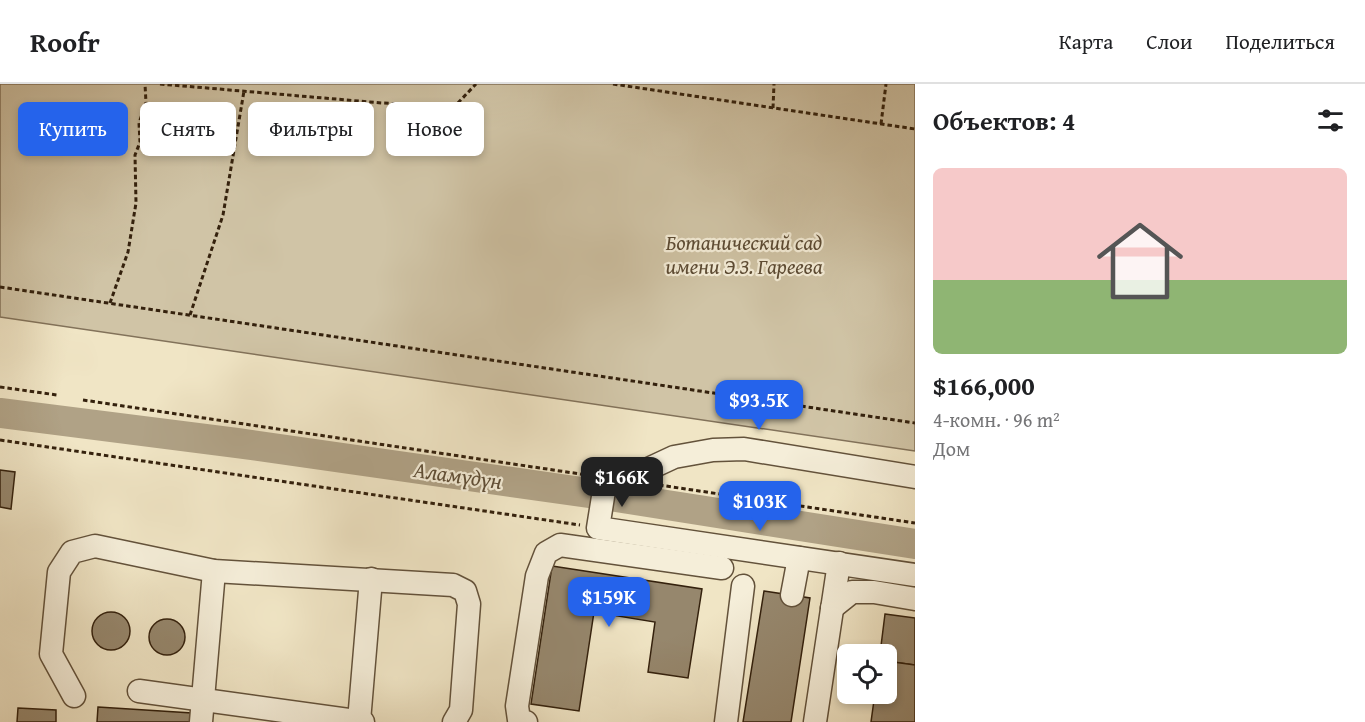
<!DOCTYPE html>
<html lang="ru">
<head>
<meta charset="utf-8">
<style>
  :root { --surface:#fff; --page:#f2f2f2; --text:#202124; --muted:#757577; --line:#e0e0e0; --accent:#2563eb }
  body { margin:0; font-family:"Gentium Book Plus",serif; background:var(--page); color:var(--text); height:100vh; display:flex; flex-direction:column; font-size:22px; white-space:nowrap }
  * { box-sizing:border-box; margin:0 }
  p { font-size:20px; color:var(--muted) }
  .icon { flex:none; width:33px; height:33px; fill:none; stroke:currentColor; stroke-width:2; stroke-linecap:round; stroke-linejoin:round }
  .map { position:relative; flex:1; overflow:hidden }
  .panel { display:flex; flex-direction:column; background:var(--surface); width:450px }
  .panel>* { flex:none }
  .guide { position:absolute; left:18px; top:18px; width:570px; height:54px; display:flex; gap:12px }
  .controls { position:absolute; left:837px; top:560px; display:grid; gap:12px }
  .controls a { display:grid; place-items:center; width:60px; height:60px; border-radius:9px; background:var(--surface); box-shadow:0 3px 9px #0003; font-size:30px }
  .price { position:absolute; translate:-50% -51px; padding:0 14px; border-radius:12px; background:var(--accent); color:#fff; font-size:20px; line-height:39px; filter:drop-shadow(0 2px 3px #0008) }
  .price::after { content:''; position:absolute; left:50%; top:36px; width:18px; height:14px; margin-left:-9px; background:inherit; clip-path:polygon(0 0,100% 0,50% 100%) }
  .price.active { background:#222; color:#fff }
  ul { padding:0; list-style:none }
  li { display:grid; align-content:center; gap:12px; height:318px; padding:0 18px }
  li+li { border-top:2px solid var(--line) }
  li span { display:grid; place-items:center; height:186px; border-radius:9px; color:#555 }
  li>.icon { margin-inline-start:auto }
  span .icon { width:108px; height:108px; fill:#fffc; stroke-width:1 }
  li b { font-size:26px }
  h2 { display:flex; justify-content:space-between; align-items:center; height:72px; padding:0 18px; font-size:26px }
  .pill { padding:0 21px; border-radius:9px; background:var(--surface); box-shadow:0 3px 9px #0003; font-size:21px; line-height:54px }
  .pill.active { background:var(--accent); color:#fff }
  header { display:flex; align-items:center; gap:36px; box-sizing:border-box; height:84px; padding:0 30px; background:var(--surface); border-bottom:2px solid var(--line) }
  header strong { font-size:28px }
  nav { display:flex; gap:33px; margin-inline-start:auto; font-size:21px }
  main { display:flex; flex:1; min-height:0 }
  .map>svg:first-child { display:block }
  .green { fill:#d0c4a6; stroke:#82725a; stroke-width:1.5 }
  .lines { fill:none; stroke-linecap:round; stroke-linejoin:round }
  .river { stroke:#b0a286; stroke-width:30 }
  .building { fill:#96876d; stroke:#34210d; stroke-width:1.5 }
  .minor-casing { stroke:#63523b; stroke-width:25 }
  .path { stroke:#34210d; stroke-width:3; stroke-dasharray:4.5 3; stroke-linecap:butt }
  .minor { stroke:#f5eed9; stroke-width:22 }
  .labels { text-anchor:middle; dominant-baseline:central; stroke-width:4.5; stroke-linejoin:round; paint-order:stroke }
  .park-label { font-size:21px; font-style:italic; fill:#5b4a33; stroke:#f5eed9 }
  .water-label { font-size:22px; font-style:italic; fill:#5f4e37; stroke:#f5eed9 }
</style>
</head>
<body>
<header>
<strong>Roofr</strong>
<nav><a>Карта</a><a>Слои</a><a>Поделиться</a></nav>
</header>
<main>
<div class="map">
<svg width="915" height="638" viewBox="0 0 915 638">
  <rect width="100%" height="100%" fill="#f0e5c5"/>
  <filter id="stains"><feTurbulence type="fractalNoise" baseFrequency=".00333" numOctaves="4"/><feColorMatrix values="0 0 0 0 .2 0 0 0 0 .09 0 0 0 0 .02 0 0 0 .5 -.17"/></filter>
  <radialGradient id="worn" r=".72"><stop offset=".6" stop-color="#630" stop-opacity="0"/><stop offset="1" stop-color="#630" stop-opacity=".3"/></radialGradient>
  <!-- green -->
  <polygon class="green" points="0,0 915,0 915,367 0,233"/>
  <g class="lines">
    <!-- river -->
    <polyline class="river" points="0,329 237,359 603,411 915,460"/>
  </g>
  <!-- building -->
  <g class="building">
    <polygon points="0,386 15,388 11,425 0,423"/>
    <polygon points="552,482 702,505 688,594 648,588 655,538 594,528 579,627 531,620"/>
    <polygon points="764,507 810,514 791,638 743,638"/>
    <circle cx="111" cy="547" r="19"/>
    <polygon points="885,530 915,534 915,581 886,577 886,570 880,570"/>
    <circle cx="167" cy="553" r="18"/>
    <polygon points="886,577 915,581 915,638 871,638 875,609 886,609"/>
    <polygon points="98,623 192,629 192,638 97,638"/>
    <polygon points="18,624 56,626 56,638 17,638"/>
  </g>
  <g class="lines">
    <!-- minor casing -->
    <g class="minor-casing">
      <g id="minor">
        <polyline points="915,393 744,365 713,366 674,373 644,387 606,394 598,444 915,491"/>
        <polyline points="792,511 799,474"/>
        <polyline points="832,524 852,508 874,508 915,515"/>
        <polyline points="139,607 363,638"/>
        <polyline points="74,612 51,570 59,488 72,468 95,462 214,487 453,501 465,507 469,520 461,626 454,638"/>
        <polyline points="359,637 371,495"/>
        <polyline points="201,638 214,487"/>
        <polyline points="526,638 519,636 517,622 537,492 546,469 560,461 722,484"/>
        <polyline points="726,638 743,502"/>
        <polyline points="815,638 839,479"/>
      </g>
    </g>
    <!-- path -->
    <g class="path">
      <polyline points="160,0 382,19 455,22 476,0"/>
      <polyline points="613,0 915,45"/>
      <polyline points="773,24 774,0"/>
      <polyline points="881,40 886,0"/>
      <polyline points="0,203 915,339"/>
      <polyline points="110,219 128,168 136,119 135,71 140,58 139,39 146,19 145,0"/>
      <polyline points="190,231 223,131 244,7"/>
      <polyline points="0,303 57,311"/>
      <polyline points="83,316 587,391"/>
      <polyline points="0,356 580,441"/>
      <polyline points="659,401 915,439"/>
    </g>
    <!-- minor -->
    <use href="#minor" class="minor"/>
  </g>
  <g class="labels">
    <!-- park labels -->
    <g class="park-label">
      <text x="744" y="158">Ботанический сад<tspan x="744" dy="24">имени Э.З. Гареева</tspan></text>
    </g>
    <!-- water labels -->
    <g class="water-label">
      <text transform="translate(458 391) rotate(8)">Аламүдүн</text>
    </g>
  </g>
  <rect width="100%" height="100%" filter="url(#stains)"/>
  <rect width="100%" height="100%" fill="url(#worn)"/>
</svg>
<div class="controls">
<a><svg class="icon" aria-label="locate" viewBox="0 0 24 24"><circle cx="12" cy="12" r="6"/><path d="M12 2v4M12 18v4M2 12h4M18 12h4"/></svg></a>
</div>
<b class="price" style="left:759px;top:347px">$93.5K</b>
<b class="price active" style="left:622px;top:424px">$166K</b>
<b class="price" style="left:760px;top:448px">$103K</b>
<b class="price" style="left:609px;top:544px">$159K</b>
<div class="guide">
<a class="pill active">Купить</a>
<a class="pill">Снять</a>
<a class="pill">Фильтры</a>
<a class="pill">Новое</a>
</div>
</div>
<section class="panel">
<h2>Объектов: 4<svg class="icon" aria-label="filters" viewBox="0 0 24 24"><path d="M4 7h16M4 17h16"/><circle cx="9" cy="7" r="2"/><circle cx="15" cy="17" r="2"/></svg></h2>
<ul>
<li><span style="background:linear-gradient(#f6c9c9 60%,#8fb573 0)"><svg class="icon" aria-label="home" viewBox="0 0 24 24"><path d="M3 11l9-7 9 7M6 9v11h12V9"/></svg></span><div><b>$166,000</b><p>4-комн. · 96 m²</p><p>Дом</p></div></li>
</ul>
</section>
</main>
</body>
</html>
